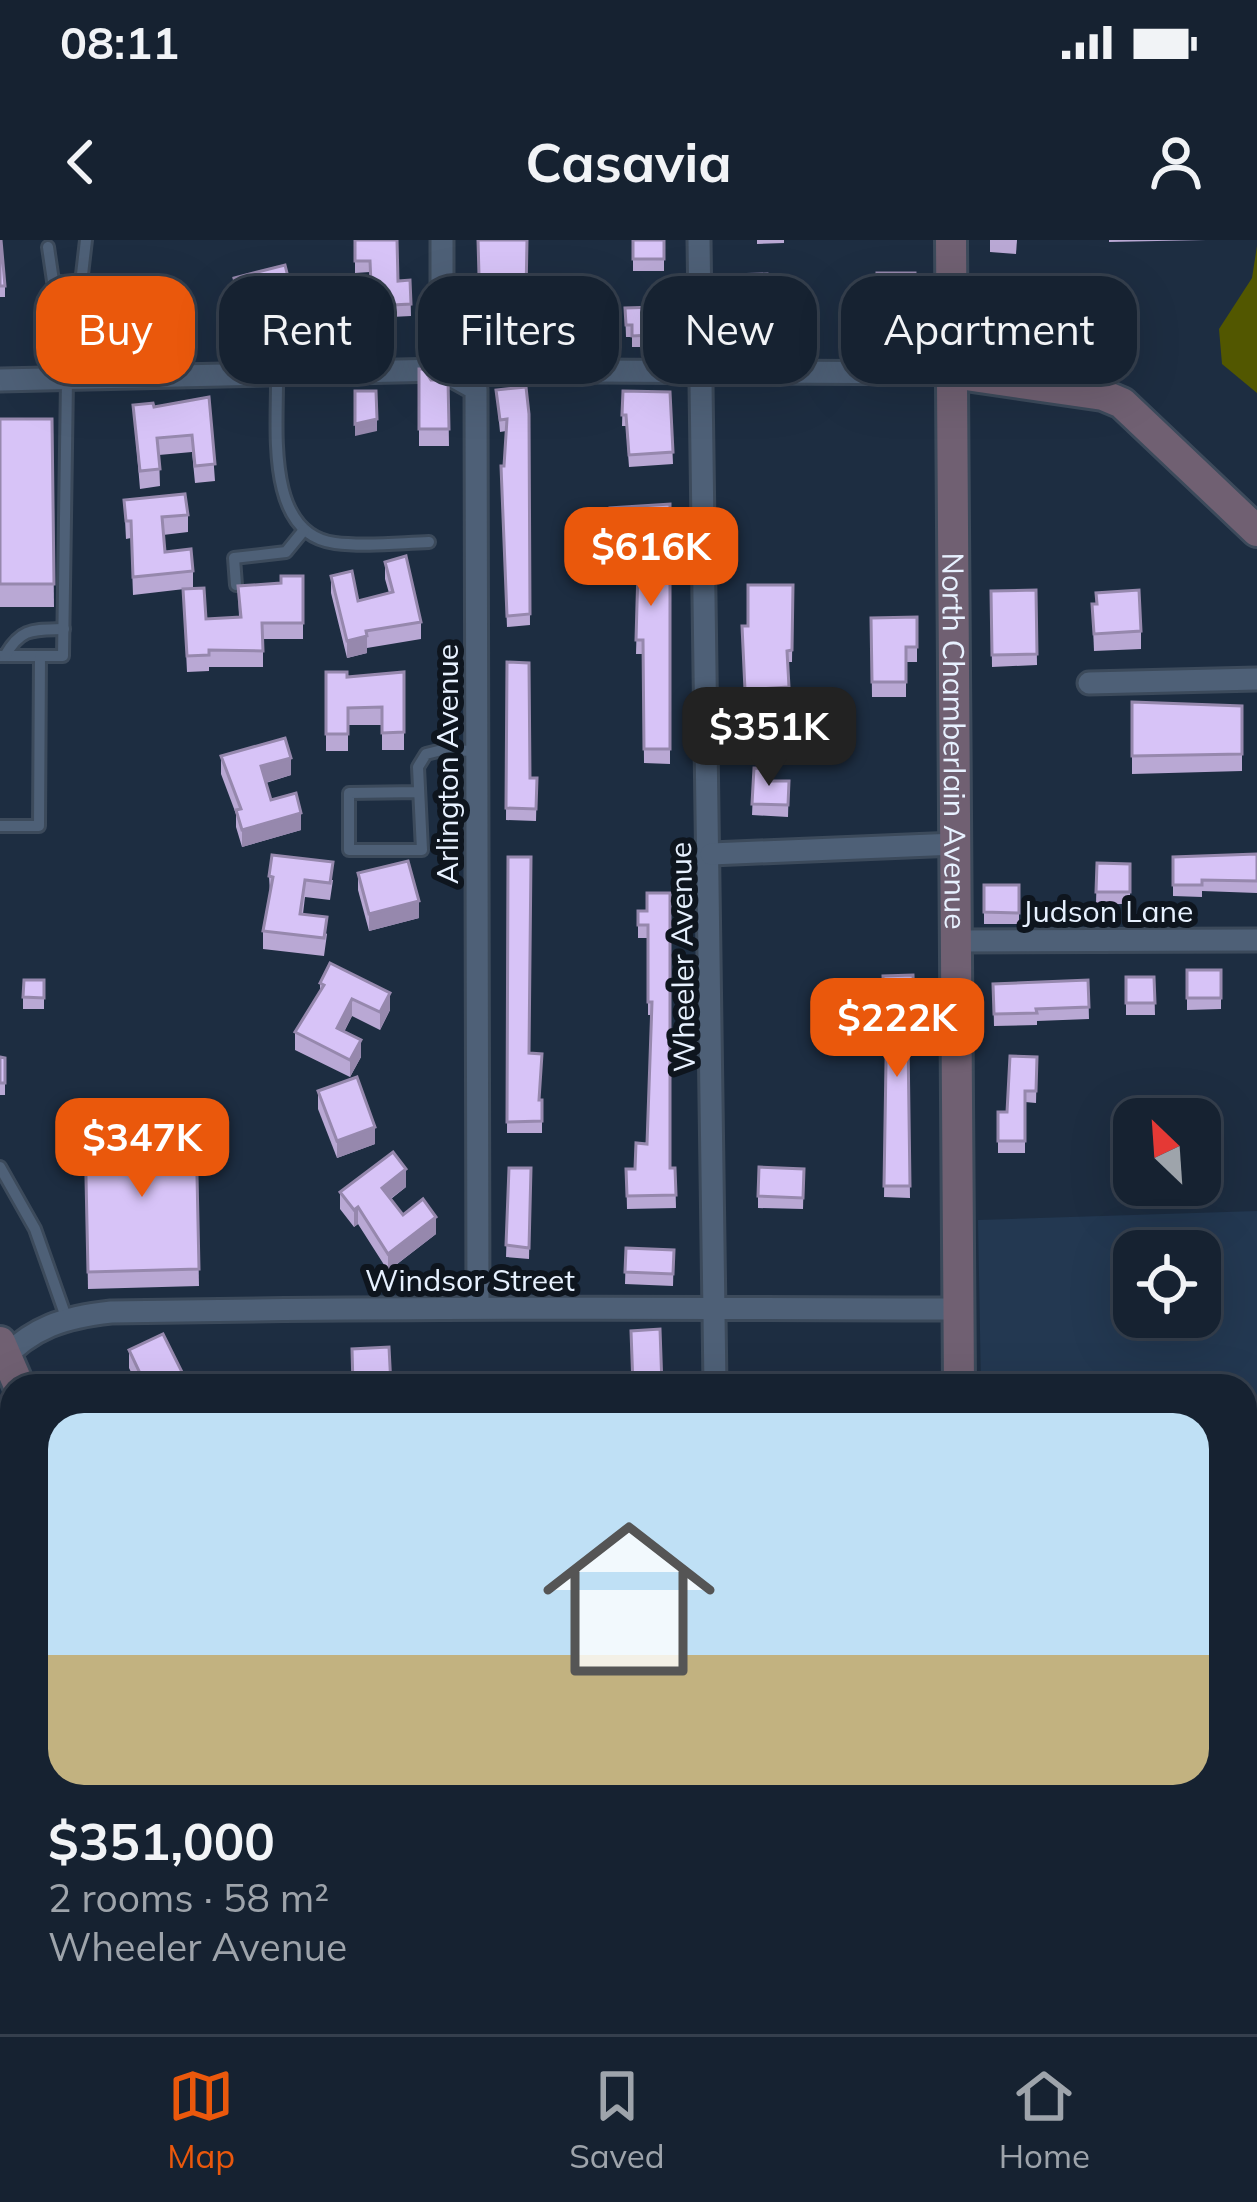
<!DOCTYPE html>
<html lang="en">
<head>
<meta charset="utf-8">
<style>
  :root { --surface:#162231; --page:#1f2a39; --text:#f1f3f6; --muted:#9ea4ab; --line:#353f4d; --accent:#ea580c }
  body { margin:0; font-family:Mulish,sans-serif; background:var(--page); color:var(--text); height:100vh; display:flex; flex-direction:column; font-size:45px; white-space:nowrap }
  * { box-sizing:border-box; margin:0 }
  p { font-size:39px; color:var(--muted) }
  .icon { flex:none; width:66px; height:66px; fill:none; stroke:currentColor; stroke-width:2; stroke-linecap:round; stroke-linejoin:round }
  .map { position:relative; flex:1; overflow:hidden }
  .drawer { position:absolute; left:0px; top:1134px; width:1257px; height:660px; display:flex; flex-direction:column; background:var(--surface); border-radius:36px 36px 0 0; box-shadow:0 12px 48px #0002,0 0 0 3px var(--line) }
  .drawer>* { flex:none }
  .banner { position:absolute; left:36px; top:36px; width:1185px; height:108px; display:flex; gap:24px }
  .needle { width:78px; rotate:335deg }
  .buttons { position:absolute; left:1113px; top:858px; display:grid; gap:24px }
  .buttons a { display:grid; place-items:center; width:108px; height:108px; border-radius:24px; background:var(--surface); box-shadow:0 12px 48px #0002,0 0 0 3px var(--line); font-size:60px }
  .price { position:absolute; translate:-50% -102px; padding:0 27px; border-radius:24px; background:var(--accent); color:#fff; font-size:39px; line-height:78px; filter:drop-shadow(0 3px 6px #0008) }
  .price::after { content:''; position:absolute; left:50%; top:72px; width:36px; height:27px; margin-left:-18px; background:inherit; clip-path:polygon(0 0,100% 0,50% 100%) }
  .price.selected { background:#222; color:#fff }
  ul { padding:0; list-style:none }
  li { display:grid; align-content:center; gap:24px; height:636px; padding:0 48px }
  li span { display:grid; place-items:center; height:372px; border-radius:36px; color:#555 }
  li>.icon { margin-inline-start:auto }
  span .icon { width:216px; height:216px; fill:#fffc; stroke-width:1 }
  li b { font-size:51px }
  .chip { padding:0 42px; border-radius:36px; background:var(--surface); box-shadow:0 12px 48px #0002,0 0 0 3px var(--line); font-size:42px; line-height:108px }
  .chip.selected { background:var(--accent); color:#fff }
  .status { display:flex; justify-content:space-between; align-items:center; height:84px; padding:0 60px; background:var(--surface); direction:ltr }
  .status svg { height:33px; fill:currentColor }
  header { display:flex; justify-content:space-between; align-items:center; height:156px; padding:0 48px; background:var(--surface); font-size:54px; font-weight:700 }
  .dock { display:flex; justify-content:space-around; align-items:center; height:168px; border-top:3px solid var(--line); background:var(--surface); font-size:33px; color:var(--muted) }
  .dock a { display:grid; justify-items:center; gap:6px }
  .dock .selected { color:var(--accent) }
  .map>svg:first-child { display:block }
  .built { fill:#233851; fill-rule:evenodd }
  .forest { fill:#525700 }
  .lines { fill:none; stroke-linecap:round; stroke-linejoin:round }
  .lane-casing { stroke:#3c4a5b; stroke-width:16 }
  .street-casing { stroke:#3c4a5b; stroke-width:27 }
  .secondary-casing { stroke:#3c4a5b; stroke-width:36 }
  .lane { stroke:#4e6077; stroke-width:10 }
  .street { stroke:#4e6077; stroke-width:21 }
  .secondary { stroke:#706072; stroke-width:30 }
  .wall { fill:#b9a8d4 }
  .shaded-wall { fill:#9688ad }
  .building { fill:#d7c3f7; stroke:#9688ad; stroke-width:3 }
  .labels { text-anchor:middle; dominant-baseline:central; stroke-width:12; stroke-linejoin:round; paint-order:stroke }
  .street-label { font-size:30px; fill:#e7f1ff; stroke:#0e151e }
</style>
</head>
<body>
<div class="status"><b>08:11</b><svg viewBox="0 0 49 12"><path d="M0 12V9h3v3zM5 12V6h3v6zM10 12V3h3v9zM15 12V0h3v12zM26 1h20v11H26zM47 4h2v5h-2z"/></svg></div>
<header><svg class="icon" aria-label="back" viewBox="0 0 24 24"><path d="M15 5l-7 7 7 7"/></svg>Casavia<svg class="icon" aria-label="person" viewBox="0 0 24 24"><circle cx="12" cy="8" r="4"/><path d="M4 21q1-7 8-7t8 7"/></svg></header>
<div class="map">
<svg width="1257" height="1794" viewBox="0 0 1257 1794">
  <rect width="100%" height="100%" fill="#1d2d41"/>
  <!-- built -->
  <path class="built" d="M1257 971V1794H990V1782H1245V1146H981L978 980ZM1134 1011H1200V1077H1134Z"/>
  <!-- forest -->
  <polygon class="forest" points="1257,6 1257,153 1222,124 1219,89 1252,38"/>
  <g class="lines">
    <!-- lane casing -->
    <g class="lane-casing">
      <g id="lane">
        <polyline points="48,7 53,41 81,46"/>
        <path d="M277 134C278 186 264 294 335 303 365 307 399 303 429 302"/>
        <polyline points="236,345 234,318 286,312 304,290"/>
        <polyline points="0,416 40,416 39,586 0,586"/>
        <path d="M5 416C21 387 34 390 64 389"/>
        <polyline points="40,416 63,416 67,140 72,121 86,0"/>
        <polyline points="419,552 349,553 349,610 422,610 418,527 426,514 442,510 476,511"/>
        <polyline points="0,927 35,989 66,1077"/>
        <polyline points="1245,1403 1257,1400"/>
        <polyline points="1245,1462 1257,1456"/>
        <polyline points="1245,1515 1257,1509"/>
        <polyline points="1245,1578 1257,1572"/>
        <polyline points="1245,1637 1257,1628"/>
        <polyline points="1245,1680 1257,1694"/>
        <polyline points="1042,1794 1045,1782"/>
        <polyline points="1092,1794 1098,1782"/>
        <polyline points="1147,1794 1151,1782"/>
      </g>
    </g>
    <!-- street casing -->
    <g class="street-casing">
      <g id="street">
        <polyline points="442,0 442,130 476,149 478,1067"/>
        <polyline points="699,0 715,1146"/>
        <polyline points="0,140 442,130 952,133"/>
        <polyline points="1089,443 1257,439"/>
        <polyline points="711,614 956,604"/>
        <polyline points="959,701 1257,700"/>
        <path d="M0 1122C32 1087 65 1077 111 1072 392 1067 674 1068 956 1069"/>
        <polyline points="0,1411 12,1410"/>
        <polyline points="0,1667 12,1667"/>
        <polyline points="1245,1729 1257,1714"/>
        <polyline points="690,1782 691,1794"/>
        <polyline points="414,1794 414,1782"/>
        <polyline points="1218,1794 1220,1782"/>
      </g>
    </g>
    <!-- secondary casing -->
    <g class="secondary-casing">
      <g id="secondary">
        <path id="s1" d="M951 0 959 1146"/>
        <polyline points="952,133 1103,155 1122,163 1257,291"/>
        <polyline points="0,1102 19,1146"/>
        <polyline points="140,1782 140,1794"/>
        <polyline points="970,1782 970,1794"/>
      </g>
    </g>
    <!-- lane -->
    <use href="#lane" class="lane"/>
    <!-- street -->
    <use href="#street" class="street"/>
    <!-- secondary -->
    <use href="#secondary" class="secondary"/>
  </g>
  <!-- wall -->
  <g class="wall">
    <polygon points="0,0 5,46 5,57 0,57"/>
    <polygon points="355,0 398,41 410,40 411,76 372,78 370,32 355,33"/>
    <polygon points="527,0 526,65 511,66 510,109 472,111 472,71 479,71"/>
    <rect x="633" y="0" width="31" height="31"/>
    <polygon points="757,0 784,0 784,3 757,4"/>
    <polygon points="990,0 1017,0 1016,14 990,12"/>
    <polygon points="1109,0 1206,0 1109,2"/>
    <polygon points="877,33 915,33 916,110 878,111"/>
    <polygon points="767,34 768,70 731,71 730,35"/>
    <polygon points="234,38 290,56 240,73 234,50"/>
    <polygon points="994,59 1037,60 1037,109 994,108"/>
    <polygon points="656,67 656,98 651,98 651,107 632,107 632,97 626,97 625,68"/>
    <polygon points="338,73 366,74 365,109 336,108"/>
    <polygon points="419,129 431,140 448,140 449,206 419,206"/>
    <polygon points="496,150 529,174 530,385 507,387 501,238 504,226 506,191 500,192"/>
    <polygon points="623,151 670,152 673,224 629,227 626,186 622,186"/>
    <polygon points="209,157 215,241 195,243 192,212 159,215 160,246 140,249 133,165 154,167"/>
    <polygon points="0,179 52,179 54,367 0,367"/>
    <polygon points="124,260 188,275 188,292 163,295 165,312 193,331 193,348 133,355 131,298 126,299"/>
    <polygon points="670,264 670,524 644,523 643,414 636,414 638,343 624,343 624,306 612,306 610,268"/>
    <polygon points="385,322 421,382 421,399 367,408 367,413 347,418 331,353 331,336 358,361 389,353 385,339"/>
    <polygon points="303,336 303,399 263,399 263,427 209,427 209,431 187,432 183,349 206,379 239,377 238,346 281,343"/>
    <polygon points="793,345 792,422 788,422 789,459 745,462 742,386 748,386"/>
    <polygon points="1036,350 1037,425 992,427 991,351"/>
    <polygon points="1092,364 1141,391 1141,409 1094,411"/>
    <polygon points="917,377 917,422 906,422 906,457 872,457 871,378"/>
    <polygon points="507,422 530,538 537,538 536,581 506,580"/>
    <polygon points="326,432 347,437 404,432 404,510 382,510 382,485 348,485 348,511 326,511"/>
    <polygon points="1132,462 1242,466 1242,531 1132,534"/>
    <polygon points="221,516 291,535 266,543 271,560 301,590 242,607 236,587 236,574 221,534"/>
    <polygon points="754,528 771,541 789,541 788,577 752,575"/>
    <polygon points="1257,614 1257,653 1202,651 1202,657 1173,656 1173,617"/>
    <polygon points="508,617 529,813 540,860 542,860 542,893 507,893"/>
    <polygon points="1097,623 1130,624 1130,664 1096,664"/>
    <polygon points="358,633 419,678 369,691 358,650"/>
    <polygon points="269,636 333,640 330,660 305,657 303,674 327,694 324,716 263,709 263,691 270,654"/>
    <rect x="984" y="645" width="35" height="39"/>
    <polygon points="638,671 647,671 670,928 675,928 676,968 627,969 626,929 635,929 647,904 651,775 648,775 648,698 638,698"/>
    <polygon points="1187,730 1221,730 1221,769 1187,770"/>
    <polygon points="913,735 914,772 911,772 908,812 910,958 884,957 887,773 884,773 883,736"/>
    <polygon points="1126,737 1154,737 1155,775 1126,775"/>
    <polygon points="44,740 44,769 23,769 23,757"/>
    <polygon points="1088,740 1089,779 1037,781 1037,785 994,786 993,744"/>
    <polygon points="320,743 390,770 380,790 352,776 344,792 361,817 350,837 295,810 295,792 320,751"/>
    <polygon points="0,817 5,818 5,855 0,855"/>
    <polygon points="1037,817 1036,863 1025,862 1025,913 998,913 998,872 1007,872"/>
    <polygon points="318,851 375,904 337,918 318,869"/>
    <polygon points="196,889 199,1046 88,1049 85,891"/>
    <polygon points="509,928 531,928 529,1019 506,1017"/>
    <polygon points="804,929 803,969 758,968 758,956"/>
    <polygon points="406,947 391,959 403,975 436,994 388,1031 358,984 354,987 340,969 340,952"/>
    <polygon points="626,1008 674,1010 673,1046 625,1044"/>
    <polygon points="129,1110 182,1146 138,1146 129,1128"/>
    <polygon points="0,1685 5,1685 6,1733 0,1733"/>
    <rect x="220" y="1782" width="40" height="11"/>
  </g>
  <!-- shaded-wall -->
  <g class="shaded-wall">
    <polygon points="290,45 290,56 240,73 240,61"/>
    <polygon points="377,179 377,191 355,196 355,184"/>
    <polygon points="367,396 367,413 347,418 347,401"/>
    <polygon points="291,518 291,535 261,544 261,526"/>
    <polygon points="301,573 301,590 242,607 242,590"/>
    <polygon points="419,661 419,678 369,691 369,674"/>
    <polygon points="390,753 390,770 380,790 380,772"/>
    <polygon points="352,759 352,776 337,806 337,788"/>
    <polygon points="361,800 361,817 350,837 350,820"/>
    <polygon points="375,887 375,904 337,918 337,901"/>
    <polygon points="406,929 406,947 382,965 382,948"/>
    <polygon points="358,967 358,984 354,987 354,970"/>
    <polygon points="436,977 436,994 388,1031 388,1014"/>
    <polygon points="182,1132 182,1146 154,1146"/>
  </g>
  <!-- building -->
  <g class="building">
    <polygon points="0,0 1,0 5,46 0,46"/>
    <polygon points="355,0 397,0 398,41 410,40 411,64 372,66 370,21 355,21"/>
    <polygon points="478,0 527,0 526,54 511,54 510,97 472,100 472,71 480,71"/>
    <rect x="633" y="0" width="31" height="19"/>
    <polygon points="285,25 290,45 240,61 234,38"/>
    <polygon points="877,33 915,33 916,99 878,99"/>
    <polygon points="767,34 768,58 731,60 730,35"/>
    <polygon points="994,59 1037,60 1037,91 994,91"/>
    <polygon points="656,67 656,86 651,86 651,95 632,96 632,85 626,85 625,68"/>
    <polygon points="338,73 366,74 365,97 336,96"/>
    <polygon points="419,129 424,129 431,140 448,140 449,189 419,189"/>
    <polygon points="526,147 529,174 530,374 507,376 501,226 504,226 507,179 500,180 496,150"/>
    <polygon points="355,151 376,151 377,179 355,184"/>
    <polygon points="623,151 670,152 673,212 629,215 626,175 622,175"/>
    <polygon points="209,157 215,224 195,226 192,195 157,198 160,229 140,231 133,165 153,163 154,167"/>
    <polygon points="0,179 52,179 54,344 0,344"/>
    <polygon points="185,254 188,275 162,277 165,312 191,309 193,331 133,337 131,281 126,281 124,260"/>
    <polygon points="670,264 670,509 644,509 643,400 636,400 638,329 624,329 624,291 612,292 610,268"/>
    <polygon points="406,316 421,382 366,391 367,396 347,401 331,336 352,331 358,361 393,352 385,322"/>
    <polygon points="281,336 303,336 303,383 262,383 263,411 209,410 209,415 187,416 183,349 204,348 206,379 241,377 238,346 281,343"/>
    <polygon points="748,345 793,345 792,410 787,411 789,447 745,450 742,386 748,386"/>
    <polygon points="1036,350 1037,414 992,415 991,351"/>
    <polygon points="1139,350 1141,391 1094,394 1092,364 1097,364 1096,353"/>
    <polygon points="917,377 917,407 906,407 906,442 872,442 871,378"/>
    <polygon points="507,422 529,423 530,538 537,538 536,569 506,568"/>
    <polygon points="326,432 347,432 347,437 404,432 404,492 382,493 382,467 348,468 348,494 326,494"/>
    <polygon points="1132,462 1242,466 1242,514 1132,516"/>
    <polygon points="285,498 291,518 261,526 271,560 296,553 301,573 242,590 236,570 241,569 221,516"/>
    <polygon points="754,528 772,529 771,541 789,541 788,565 752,564"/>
    <polygon points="1257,614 1257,641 1202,640 1202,645 1173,645 1173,617"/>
    <polygon points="272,615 333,622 330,643 305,640 300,674 327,677 324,698 263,691 273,637 269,636"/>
    <polygon points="508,617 531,617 529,813 542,814 539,860 542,860 542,881 507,882"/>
    <polygon points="408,621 419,661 369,674 358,633"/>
    <polygon points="1097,623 1130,624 1130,652 1096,652"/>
    <polygon points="984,645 1019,645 1019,673 984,672"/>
    <polygon points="647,653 670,653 670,928 675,928 676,955 627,956 626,929 635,929 636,903 647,904 652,762 648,762 648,685 638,685 638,671 647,671"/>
    <polygon points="330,723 390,753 380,772 352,759 337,788 361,800 350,820 295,792 324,745 320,743"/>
    <rect x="1187" y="730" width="34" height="28"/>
    <polygon points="913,735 914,760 911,760 908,802 910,946 884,946 887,762 884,762 883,736"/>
    <polygon points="1126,737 1154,737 1155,763 1126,763"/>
    <polygon points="24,740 44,740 44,758 23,757"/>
    <polygon points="1088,740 1089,767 1036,769 1037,773 994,774 993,744"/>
    <polygon points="1010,816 1037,817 1036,851 1025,851 1025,901 998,901 998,872 1007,872"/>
    <polygon points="0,817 5,818 5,843 0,843"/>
    <polygon points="357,837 375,887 337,901 318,851"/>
    <polygon points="196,889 199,1029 88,1032 85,891"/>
    <polygon points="393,912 406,929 382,948 403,975 423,959 436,977 388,1014 358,967 354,970 340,952"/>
    <polygon points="759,927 804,929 803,958 758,956"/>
    <polygon points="509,928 531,928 529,1008 506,1005"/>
    <polygon points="626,1008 674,1010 673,1034 625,1032"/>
    <polygon points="660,1089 662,1146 633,1146 631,1091"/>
    <polygon points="163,1094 182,1132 154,1146 146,1146 129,1110"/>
    <polygon points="389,1107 391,1146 353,1146 352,1109"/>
    <polygon points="0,1685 5,1685 6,1716 0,1717"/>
  </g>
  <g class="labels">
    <!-- street labels -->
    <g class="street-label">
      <text stroke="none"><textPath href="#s1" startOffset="501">North Chamberlain Avenue</textPath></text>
      <text transform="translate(447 524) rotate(-90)">Arlington Avenue</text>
      <text x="1108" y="671">Judson Lane</text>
      <text transform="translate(682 717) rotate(-91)">Wheeler Avenue</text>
      <text x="470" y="1040">Windsor Street</text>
    </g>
  </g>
</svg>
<div class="buttons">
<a><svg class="needle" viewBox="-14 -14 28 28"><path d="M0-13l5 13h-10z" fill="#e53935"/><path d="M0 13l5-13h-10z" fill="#9ea4ab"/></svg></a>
<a><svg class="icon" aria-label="locate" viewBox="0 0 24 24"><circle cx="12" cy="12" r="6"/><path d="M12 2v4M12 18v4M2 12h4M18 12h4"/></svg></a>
</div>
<b class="price" style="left:651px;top:369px">$616K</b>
<b class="price selected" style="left:769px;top:549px">$351K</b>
<b class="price" style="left:897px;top:840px">$222K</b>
<b class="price" style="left:142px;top:960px">$347K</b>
<div class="banner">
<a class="chip selected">Buy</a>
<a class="chip">Rent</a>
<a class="chip">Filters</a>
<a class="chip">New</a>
<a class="chip">Apartment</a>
</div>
<section class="drawer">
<ul>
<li><span style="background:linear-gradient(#bfe0f5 65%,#c2b280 0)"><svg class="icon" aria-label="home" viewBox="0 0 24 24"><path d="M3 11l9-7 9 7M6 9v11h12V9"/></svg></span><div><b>$351,000</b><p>2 rooms · 58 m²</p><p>Wheeler Avenue</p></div></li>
</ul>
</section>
</div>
<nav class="dock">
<a class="selected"><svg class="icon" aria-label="map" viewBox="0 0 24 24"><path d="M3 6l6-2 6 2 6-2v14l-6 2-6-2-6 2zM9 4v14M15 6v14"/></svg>Map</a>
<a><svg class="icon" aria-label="saved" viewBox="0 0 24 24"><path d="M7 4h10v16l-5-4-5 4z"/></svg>Saved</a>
<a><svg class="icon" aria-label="home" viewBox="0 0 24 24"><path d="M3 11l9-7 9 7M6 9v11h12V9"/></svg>Home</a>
</nav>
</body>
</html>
